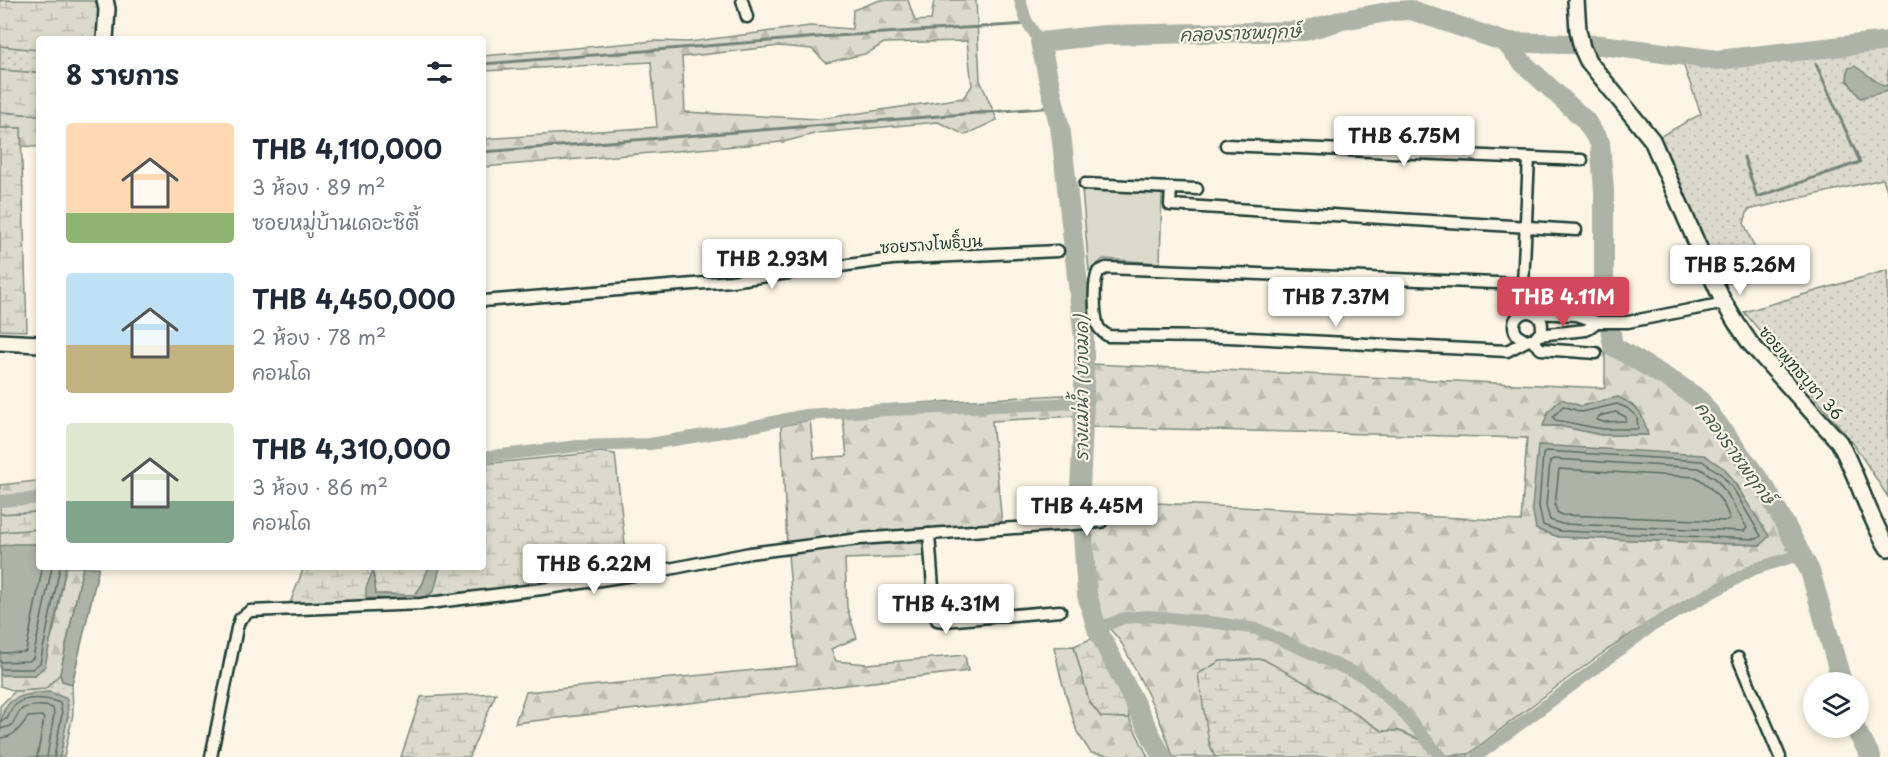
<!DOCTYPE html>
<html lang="th">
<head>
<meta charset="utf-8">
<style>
  :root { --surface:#fff; --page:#f2f2f3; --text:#1f2937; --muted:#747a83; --accent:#d1495b }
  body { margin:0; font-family:"Playpen Sans","Playpen Sans Thai",sans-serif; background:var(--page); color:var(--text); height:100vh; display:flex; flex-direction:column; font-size:22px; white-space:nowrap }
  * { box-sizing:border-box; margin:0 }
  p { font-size:20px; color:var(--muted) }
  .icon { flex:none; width:33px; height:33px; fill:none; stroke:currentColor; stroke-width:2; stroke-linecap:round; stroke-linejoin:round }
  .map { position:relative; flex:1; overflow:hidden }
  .drawer { position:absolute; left:36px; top:36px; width:450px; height:534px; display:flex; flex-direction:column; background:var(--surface); border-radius:6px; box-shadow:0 3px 9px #0003 }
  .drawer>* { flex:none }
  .controls { position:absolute; left:1803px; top:672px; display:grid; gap:12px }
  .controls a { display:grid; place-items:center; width:66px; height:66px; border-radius:50%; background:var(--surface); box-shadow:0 3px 9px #0003; font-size:30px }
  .price { position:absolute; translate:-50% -51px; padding:0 14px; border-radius:6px; background:#fff; color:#222; font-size:20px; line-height:39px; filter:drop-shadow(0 2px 3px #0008) }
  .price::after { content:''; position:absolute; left:50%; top:36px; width:18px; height:14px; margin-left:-9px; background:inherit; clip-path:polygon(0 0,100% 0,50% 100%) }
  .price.selected { background:var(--accent); color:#fff }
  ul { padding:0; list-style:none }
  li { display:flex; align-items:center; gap:18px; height:150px; padding:0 30px }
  li span { display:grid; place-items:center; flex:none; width:168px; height:120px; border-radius:6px; color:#555 }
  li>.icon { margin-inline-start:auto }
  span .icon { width:72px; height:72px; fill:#fffc; stroke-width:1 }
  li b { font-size:26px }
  h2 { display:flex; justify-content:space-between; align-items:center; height:72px; padding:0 30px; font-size:26px }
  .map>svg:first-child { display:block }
  .grass { fill:url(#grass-dots); stroke:#7e8c80; stroke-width:1.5 }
  .forest { fill:url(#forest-firs); stroke:#7e8c80; stroke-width:1.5; fill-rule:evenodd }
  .wetland { fill:url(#wetland-marsh); stroke:#7e8c80; stroke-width:1.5 }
  .garden { fill:#dcdacc; stroke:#7e8c80; stroke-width:1.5 }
  .water { fill:#aeb3a7; stroke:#758479; stroke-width:1.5 }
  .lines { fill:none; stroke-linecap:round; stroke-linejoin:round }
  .shore { stroke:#586c62; stroke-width:1.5 }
  .stream { stroke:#758479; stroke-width:3 }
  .canal { stroke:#aeb3a7; stroke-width:12 }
  .river { stroke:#aeb3a7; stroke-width:20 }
  .street-casing { stroke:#1f3d34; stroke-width:15 }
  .secondary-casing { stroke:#1f3d34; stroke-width:20 }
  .street { stroke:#fcf5e5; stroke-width:10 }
  .secondary { stroke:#fcf5e5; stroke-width:15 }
  .labels { text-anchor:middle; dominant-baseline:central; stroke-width:4.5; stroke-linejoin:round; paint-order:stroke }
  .street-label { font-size:16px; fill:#1f3d34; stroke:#fcf5e5 }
  .water-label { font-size:18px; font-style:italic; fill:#435a51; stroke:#fcf5e5 }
</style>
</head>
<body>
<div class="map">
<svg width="1888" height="757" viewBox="0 0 1888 757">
  <defs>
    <pattern id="grass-dots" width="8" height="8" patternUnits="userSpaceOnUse" patternTransform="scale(1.5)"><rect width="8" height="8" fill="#dcdacc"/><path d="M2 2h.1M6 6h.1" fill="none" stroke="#bcbcb0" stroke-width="1.8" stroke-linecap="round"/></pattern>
    <pattern id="forest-firs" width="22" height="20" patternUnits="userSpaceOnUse" patternTransform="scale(1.5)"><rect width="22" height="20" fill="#dcdacc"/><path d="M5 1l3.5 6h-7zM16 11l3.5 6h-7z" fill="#bcbcb0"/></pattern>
    <pattern id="wetland-marsh" width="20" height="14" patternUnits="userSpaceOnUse" patternTransform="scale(1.5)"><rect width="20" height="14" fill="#dcdacc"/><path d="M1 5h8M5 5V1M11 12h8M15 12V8" fill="none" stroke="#bcbcb0"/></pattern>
  </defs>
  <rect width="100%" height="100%" fill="#fcf5e5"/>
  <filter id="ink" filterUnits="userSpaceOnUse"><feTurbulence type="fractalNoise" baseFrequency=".0167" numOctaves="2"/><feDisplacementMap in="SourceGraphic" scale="12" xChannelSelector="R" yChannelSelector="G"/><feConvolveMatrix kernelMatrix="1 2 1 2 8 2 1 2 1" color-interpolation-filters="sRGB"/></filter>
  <g filter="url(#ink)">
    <!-- grass -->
    <g class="grass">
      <polygon points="0,46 39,50 39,73 0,70"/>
      <polygon points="1888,49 1888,193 1883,179 1748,210 1744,223 1767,277 1724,284 1659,137 1701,114 1682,61 1815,57"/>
      <polygon points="1888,270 1888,497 1853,443 1744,312"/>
      <polygon points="60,674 62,681 72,684 73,714 64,757 0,757 0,706 15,691 45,689"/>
    </g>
    <!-- forest -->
    <g class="forest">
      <path d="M880 0H908L915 21 931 20 934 0H976L980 80 997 120 965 135 938 122 818 133 783 142 483 167V139L657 127 651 62 483 71V56L655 41 689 42 810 26 852 29 853 10ZM967 41 972 86 963 98 819 119 685 112 682 57 780 46 812 49 826 63 868 53 884 43Z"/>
      <polygon points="0,112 39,115 39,147 21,146 21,128 0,128"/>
      <path d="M1605 332 1620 340 1665 382 1690 400 1704 416 1730 448 1796 552C1773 561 1750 569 1728 579 1634 623 1551 691 1469 754L1447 756 1425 742 1399 731H1382L1318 690 1262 659 1220 661 1209 742 1215 757H1173C1161 717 1141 681 1122 644 1117 635 1107 628 1103 618 1089 581 1091 539 1094 500L1521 521 1527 438 1091 427V364L1605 388ZM1618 397 1647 435H1601L1560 426H1544L1581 406ZM1725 469C1746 497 1752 511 1761 545L1559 537 1536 529Z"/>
      <polygon points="1078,394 1076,416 992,421 1002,524 787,544 781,426 810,420 814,458 847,456 843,419 848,407"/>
      <polygon points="36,481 39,487 39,512 0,514 0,485"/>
      <polygon points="39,529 39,544 0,546 0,532"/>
      <polygon points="926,543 926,556 845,559 847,608 857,638 831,649 836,661 867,664 965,655 968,671 515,723 526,692 797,666 788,554 865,544"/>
      <polygon points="66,567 83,567 60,674 45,689 15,691 0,686 0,675 35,675 54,629"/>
      <polygon points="1074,646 1089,701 1101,717 1129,718 1148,757 1120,757 1091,753 1077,732 1061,678 1054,647"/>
    </g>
    <!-- wetland -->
    <g class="wetland">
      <polygon points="0,0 101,1 100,39 39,39 39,50 0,46"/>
      <polygon points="0,70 39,73 39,115 0,112"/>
      <polygon points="0,128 21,128 27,331 0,330"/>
      <polygon points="601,452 615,454 628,570 411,601 290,603 304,567 429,567 422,585 415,595 376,594 373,572 366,598 412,599 433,591 440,567 483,567 483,464"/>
      <polygon points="39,512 39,529 0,532 0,514"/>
      <polygon points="1093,638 1128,704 1129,718 1101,717 1089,701 1074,646"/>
      <polygon points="1263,659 1318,690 1382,731 1399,731 1425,742 1447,756 1469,754 1468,757 1215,757 1209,742 1198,674 1220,661"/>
      <polygon points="496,693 469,757 401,757 421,697"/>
    </g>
    <!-- garden -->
    <polygon class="garden" points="1082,189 1162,193 1160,263 1103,259 1089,271"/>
    <!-- water -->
    <g class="water">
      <polygon points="1855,66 1883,86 1888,85 1888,91 1860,98 1847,80 1848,68"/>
      <path d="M1618 397C1641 408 1642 412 1648 435H1601L1560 426H1543L1548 412 1561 399 1581 406Z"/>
      <polygon points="1538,445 1704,455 1725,469 1769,536 1761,545 1559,537 1536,529 1532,507"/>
      <polygon points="15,544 39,544 39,567 66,567 45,666 35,675 0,675 0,546"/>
      <polygon points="83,567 99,567 72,684 62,681 60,674"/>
      <path d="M429 567H440C438 574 437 585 433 591 425 604 380 598 366 598V588L373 571 376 594 415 595 422 585Z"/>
      <path d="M50 692 67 699 68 715 60 757H2L0 754C0 707 0 695 50 692Z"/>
    </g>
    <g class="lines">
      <!-- shore -->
      <g class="shore">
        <polygon points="1617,404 1627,408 1637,417 1638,429 1602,429 1555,420 1553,417 1563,406 1582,412"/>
        <polygon points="1616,412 1626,417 1626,421 1603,422 1597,420 1599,416"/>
        <polygon points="1546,451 1702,461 1721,474 1734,490 1761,536 1757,539 1560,531 1543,525 1539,506 1543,454"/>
        <polygon points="1553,459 1699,468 1716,479 1728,495 1747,528 1744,531 1562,524 1550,520 1546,506 1550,461"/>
        <path d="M1559 469 1696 477C1712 487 1724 501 1730 519L1727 521 1562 515 1557 512 1555 505Z"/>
        <polyline points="0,653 24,652 26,651 42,570 41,567"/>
        <polyline points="0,662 29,661 33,658 52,567"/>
        <polyline points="0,669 32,669 40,663 60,567"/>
        <path d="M0 721 7 719C9 715 11 709 14 706 23 695 48 698 60 703L62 714 54 757"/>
        <path d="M0 729 11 726C15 721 17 713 22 709 29 705 45 705 53 708L54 714 47 757"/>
        <path d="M0 738C15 737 20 728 28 717L42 716 44 719 37 757"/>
      </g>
      <!-- stream -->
      <g class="stream">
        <polyline points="483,64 819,37 1029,24"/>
        <polyline points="483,152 1055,107"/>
        <polyline points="1744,157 1757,197 1860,162 1816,64"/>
      </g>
      <!-- canal -->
      <g class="canal">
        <polyline points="1020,0 1026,20 1040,42"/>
        <polyline points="483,457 578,446 650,444 741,429 804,415 886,410 1084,403"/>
        <polyline points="0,501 39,498"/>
        <polyline points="1097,629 1124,618 1149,616 1210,622 1257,629 1364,677 1400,709 1441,757"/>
        <polyline points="1476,757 1652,626 1754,569 1802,554"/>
      </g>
      <!-- river -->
      <g class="river">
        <polyline points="1505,42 1524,64 1585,120 1600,143 1604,190 1604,291 1613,346 1674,382 1699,399 1766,489 1810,571 1842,682"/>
        <polyline points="1855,728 1871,757"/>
        <polyline points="1162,757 1097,629 1087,595 1080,489 1084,403 1084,339 1061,133 1040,42 1105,35 1305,31 1343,20 1393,11 1411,10 1505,42 1601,45 1717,60 1888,41"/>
      </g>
      <!-- street casing -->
      <g class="street-casing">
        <g id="street">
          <polyline points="742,0 747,17"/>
          <polyline points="1226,145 1582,160"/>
          <polyline points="1085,184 1171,188 1170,205 1576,230"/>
          <polyline points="1171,188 1197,189"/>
          <path d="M1523 284 1106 268 1098 272C1093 284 1094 314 1098 326 1100 331 1104 333 1108 336L1228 337 1507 351 1530 339 1541 349 1596 353"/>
          <polyline points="483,301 731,281 892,259 1058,251"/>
          <polyline points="1524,312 1523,284 1529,158"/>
          <circle cx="1528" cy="326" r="14"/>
          <polyline points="1533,313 1577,315 1597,322 1628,322 1725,303"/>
          <polyline points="1538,335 1586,330 1597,322"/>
          <polyline points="929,534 935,615 937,620 944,621 1060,611"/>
          <polyline points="1738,658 1780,757"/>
          <polyline points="211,757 237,628 240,619 250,611 421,604 542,589 659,571 750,553 859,539 1101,522"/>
        </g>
      </g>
      <!-- secondary casing -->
      <g class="secondary-casing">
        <g id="secondary">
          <polyline points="105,0 107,9 105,39"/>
          <path d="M1576 0 1578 30 1582 48 1588 61 1652 140 1701 253 1722 299 1735 321 1750 343 1839 442C1858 476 1867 514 1888 548"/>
          <polyline points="0,342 39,344"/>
        </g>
      </g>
      <!-- street -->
      <use href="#street" class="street"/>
      <!-- secondary -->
      <use href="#secondary" class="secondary"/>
    </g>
  </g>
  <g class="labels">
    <!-- street labels -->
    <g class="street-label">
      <text transform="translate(931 243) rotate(-4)">ซอยรางโพธิ์บน</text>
      <text transform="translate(1802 372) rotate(49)">ซอยพุทธบูชา 36</text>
    </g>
    <!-- water labels -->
    <g class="water-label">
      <text transform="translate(1240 32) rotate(-2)">คลองราชพฤกษ์</text>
      <text transform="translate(1080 388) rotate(-90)">รางแม่น้ำ (บางมด)</text>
      <text transform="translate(1736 452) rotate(54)">คลองราชพฤกษ์</text>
    </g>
  </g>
</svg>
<div class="controls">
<a><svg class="icon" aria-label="layers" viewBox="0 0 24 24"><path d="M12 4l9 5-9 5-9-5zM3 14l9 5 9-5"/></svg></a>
</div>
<b class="price" style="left:1404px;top:167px">THB 6.75M</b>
<b class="price" style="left:772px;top:290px">THB 2.93M</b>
<b class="price" style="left:1740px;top:296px">THB 5.26M</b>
<b class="price" style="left:1336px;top:328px">THB 7.37M</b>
<b class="price selected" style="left:1563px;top:328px">THB 4.11M</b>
<b class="price" style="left:1087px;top:537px">THB 4.45M</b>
<b class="price" style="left:594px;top:595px">THB 6.22M</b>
<b class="price" style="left:946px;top:635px">THB 4.31M</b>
<section class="drawer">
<h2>8 รายการ<svg class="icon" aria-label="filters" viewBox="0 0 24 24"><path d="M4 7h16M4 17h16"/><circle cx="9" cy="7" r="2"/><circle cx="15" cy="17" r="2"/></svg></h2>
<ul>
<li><span style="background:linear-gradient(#ffd9b3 75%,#8fb573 0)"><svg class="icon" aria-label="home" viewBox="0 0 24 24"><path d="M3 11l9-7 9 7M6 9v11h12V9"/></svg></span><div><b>THB 4,110,000</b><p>3 ห้อง · 89 m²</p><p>ซอยหมู่บ้านเดอะซิตี้</p></div></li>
<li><span style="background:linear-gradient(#bfe0f5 60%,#c2b280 0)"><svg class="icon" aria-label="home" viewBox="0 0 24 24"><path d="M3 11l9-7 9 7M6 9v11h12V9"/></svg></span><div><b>THB 4,450,000</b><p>2 ห้อง · 78 m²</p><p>คอนโด</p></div></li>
<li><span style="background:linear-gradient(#dfe7d0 65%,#7fa58c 0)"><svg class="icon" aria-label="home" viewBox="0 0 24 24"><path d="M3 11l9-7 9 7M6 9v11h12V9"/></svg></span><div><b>THB 4,310,000</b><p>3 ห้อง · 86 m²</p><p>คอนโด</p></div></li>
</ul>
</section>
</div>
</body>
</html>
